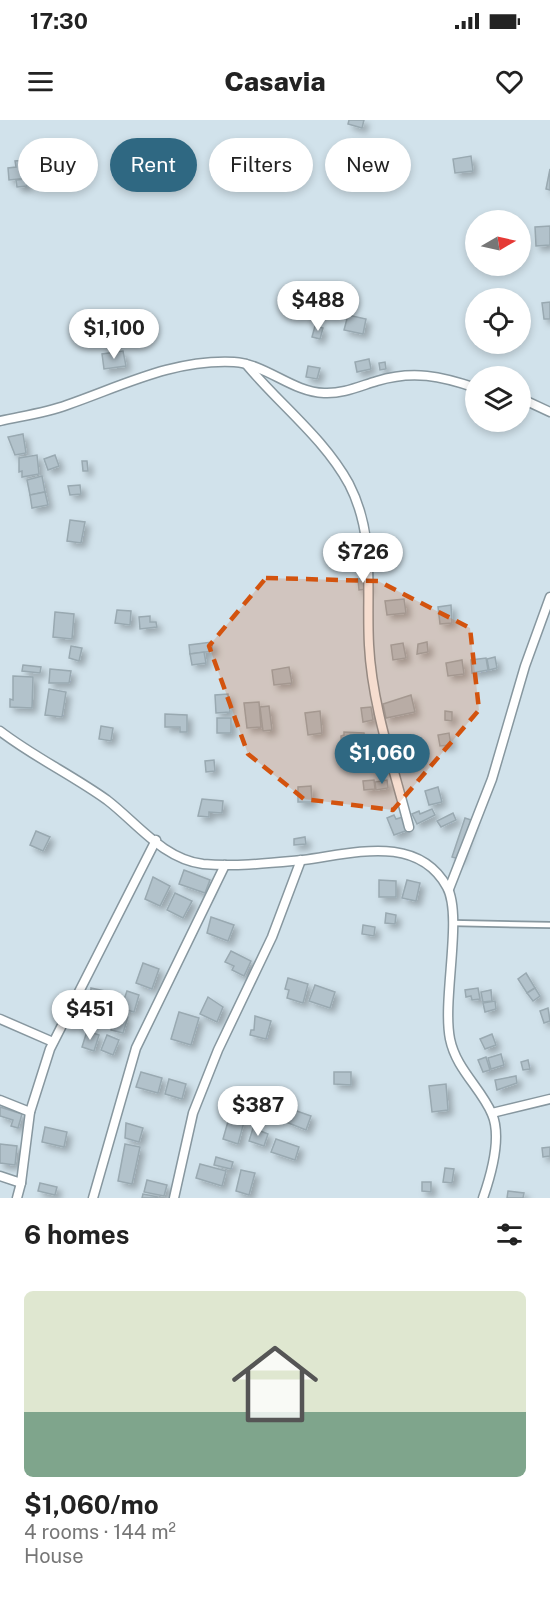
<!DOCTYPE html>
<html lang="en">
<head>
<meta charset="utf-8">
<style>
  :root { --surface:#fff; --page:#f6f6f6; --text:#222; --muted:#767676; --line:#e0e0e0; --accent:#2f6882 }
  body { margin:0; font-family:"Public Sans",sans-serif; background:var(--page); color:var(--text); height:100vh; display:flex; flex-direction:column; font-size:22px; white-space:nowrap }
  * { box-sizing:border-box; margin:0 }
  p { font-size:20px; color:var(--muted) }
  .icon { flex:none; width:33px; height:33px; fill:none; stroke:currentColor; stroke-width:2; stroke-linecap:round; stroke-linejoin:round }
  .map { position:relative; height:1078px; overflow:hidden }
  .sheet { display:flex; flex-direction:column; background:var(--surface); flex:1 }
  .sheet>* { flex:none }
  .guide { position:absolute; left:18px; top:18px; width:514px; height:54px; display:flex; gap:12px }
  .needle { width:39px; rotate:81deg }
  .fabs { position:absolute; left:465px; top:90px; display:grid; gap:12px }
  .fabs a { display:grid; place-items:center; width:66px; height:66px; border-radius:50%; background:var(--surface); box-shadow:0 3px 9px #0003; font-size:30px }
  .price { position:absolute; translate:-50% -51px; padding:0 14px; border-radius:21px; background:#fff; color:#222; font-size:20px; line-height:39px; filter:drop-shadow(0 2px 3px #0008) }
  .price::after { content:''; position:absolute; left:50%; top:36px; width:18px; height:14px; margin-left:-9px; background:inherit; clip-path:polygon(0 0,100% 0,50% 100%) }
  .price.active { background:var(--accent); color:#fff }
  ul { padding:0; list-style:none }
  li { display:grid; align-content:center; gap:12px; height:318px; padding:0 24px }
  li+li { border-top:2px solid var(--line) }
  li span { display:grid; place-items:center; height:186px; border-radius:9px; color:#555 }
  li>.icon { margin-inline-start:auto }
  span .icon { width:108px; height:108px; fill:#fffc; stroke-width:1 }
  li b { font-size:26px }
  h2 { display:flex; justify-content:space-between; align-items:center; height:72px; padding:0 24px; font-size:26px }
  .pill { padding:0 21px; border-radius:27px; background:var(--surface); box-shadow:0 3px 9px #0003; font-size:21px; line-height:54px }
  .pill.active { background:var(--accent); color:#fff }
  .status { display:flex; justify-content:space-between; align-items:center; height:42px; padding:0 30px; background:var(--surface); direction:ltr }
  .status svg { height:16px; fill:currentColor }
  header { display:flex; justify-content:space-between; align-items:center; height:78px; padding:0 24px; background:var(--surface); font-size:27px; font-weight:800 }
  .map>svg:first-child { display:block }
  .building { fill:#b2c2cb; stroke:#99a9b1; stroke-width:1.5; filter:url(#shadow) }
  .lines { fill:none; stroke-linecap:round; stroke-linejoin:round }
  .lane-casing { stroke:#87979f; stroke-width:8 }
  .street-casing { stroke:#87979f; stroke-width:11 }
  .lane { stroke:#fff; stroke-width:4.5 }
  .street { stroke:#fff; stroke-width:8 }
  .marked { fill:#d3530e; fill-opacity:0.2; stroke:#d3530e; stroke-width:4.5; stroke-dasharray:12 8; stroke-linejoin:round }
</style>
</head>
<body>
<div class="status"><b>17:30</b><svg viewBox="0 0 49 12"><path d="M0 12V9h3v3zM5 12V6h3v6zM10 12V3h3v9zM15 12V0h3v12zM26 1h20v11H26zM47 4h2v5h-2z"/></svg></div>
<header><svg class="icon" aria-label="menu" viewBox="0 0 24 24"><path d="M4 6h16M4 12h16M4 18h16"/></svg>Casavia<svg class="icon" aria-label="heart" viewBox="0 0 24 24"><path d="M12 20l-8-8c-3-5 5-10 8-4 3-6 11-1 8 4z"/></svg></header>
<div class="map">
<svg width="550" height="1078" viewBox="0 0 550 1078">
  <defs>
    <filter id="shadow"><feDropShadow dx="4.5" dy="4.5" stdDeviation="3" flood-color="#0004"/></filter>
  </defs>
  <rect width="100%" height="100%" fill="#d1e2eb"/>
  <!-- building -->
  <g class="building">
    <polygon points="349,0 364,0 362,8 348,4"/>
    <polygon points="87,29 89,42 71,44 70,32"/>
    <polygon points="133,30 133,34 140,33 141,41 120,44 118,35"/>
    <polygon points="471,36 473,51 455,53 453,39"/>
    <polygon points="25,40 28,58 9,60 8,48 16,47 15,41"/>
    <polygon points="550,49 550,70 546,69"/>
    <polygon points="26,59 27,66 17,67 16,60"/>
    <polygon points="550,106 550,125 536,126 535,107"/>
    <polygon points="550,182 550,199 544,199 542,183"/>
    <polygon points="348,195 366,199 363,214 344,210"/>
    <polygon points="315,206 323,208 320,219 312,217"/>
    <polygon points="123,231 126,246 104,249 102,234"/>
    <polygon points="369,239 371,249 357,252 355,242"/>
    <polygon points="385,242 386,249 380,250 379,243"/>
    <polygon points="308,246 320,248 317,259 306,257"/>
    <polygon points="23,314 26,333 15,335 8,317"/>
    <polygon points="37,335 39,354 22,357 22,351 19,352 19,338"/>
    <polygon points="55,335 59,346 48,350 44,339"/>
    <polygon points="82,341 87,341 88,351 83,351"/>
    <polygon points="42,356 45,372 30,375 27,360"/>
    <polygon points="80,365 81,374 70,375 68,366"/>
    <polygon points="45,372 48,385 32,388 30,375"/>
    <polygon points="70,400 85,402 81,423 67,421"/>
    <polygon points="366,458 368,469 359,470 358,459"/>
    <polygon points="404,479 406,493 387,495 385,481"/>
    <polygon points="451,485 452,503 440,504 438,487"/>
    <polygon points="117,490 131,491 130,505 115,503"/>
    <polygon points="55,492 74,494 72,519 53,517"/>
    <polygon points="150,496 150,502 156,502 157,507 140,509 139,497"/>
    <polygon points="212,522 213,531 190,534 189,525"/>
    <polygon points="427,522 428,532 417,534 418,524"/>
    <polygon points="403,523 406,538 393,540 391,525"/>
    <polygon points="71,526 82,528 79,541 69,538"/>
    <polygon points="204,532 206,543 192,545 190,534"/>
    <polygon points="495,537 497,548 489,550 487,539"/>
    <polygon points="486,538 488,550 472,553 471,540"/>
    <polygon points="462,540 464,554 448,556 446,543"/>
    <polygon points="23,545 41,547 40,553 22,551"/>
    <polygon points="289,547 292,563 274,565 272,550"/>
    <polygon points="50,549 71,551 69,563 49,563"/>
    <polygon points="13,556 33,557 32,588 10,587 10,579 13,580"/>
    <polygon points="49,569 66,572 62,597 45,595"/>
    <polygon points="228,574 230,592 216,593 215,575"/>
    <polygon points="411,575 415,592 386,598 383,584"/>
    <polygon points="259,582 261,607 247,608 244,583"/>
    <polygon points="269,586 272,610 263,611 260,587"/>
    <polygon points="371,587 373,600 363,602 361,588"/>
    <polygon points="320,591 322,613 308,615 305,593"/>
    <polygon points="445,591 452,592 452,601 445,600"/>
    <polygon points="165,594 187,595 187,612 180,612 180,607 165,607"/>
    <rect x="217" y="598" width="14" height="15"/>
    <polygon points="101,606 113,608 111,621 99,619"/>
    <polygon points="344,612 364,613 366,627 342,632 341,616 344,615"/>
    <polygon points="449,613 451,625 440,626 438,615"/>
    <polygon points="214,640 215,651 206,652 205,641"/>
    <polygon points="374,660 375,669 364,670 363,661"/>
    <polygon points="387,660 388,668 376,670 375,662"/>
    <polygon points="311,666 312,682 298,682 298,667"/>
    <polygon points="438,667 442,682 429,685 425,671"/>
    <polygon points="202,679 223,681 222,693 209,692 209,697 198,696"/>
    <polygon points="432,689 435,695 417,704 412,694 419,691 420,694"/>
    <polygon points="453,693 456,700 441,707 437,701"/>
    <polygon points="394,695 396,699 403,697 408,710 394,715 387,698"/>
    <polygon points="465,698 471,700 459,739 452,737"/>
    <polygon points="36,711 50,717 43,731 30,725"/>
    <polygon points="305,717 306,724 294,725 294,719"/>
    <polygon points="184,750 210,760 205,773 179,764"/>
    <polygon points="153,757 170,766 160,786 145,779"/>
    <polygon points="379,760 396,761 396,777 379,777"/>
    <polygon points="407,760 420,763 416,781 402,778"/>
    <polygon points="175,773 192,781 183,798 167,790"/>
    <polygon points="386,793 396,795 395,804 385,803"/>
    <polygon points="211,797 234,805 228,821 207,813"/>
    <polygon points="363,805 375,807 374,816 362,814"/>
    <polygon points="231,831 251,841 244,856 232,850 234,846 225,842"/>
    <polygon points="143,843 159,849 152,869 136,863"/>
    <polygon points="526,853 535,868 527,873 518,859"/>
    <polygon points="288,858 308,864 303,883 287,878 289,870 285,869"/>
    <polygon points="315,865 335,872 330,888 309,881"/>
    <polygon points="91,868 115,873 112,888 90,884"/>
    <polygon points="478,868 480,879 472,880 471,876 466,877 465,870"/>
    <polygon points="535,868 540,876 533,881 527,873"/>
    <polygon points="491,870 492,881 483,882 481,872"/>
    <polygon points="127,871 139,875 134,892 121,888"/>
    <polygon points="208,877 223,887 217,902 200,894"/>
    <polygon points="495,881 496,889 485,892 483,883"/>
    <polygon points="548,888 550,901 544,903 540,891"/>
    <polygon points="179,892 199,898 191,925 171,919"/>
    <polygon points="115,894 128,897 123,913 111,910"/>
    <polygon points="255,896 271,901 266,919 250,915 251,910 254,910"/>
    <polygon points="87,911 99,915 94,931 82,927"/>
    <polygon points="492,914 496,925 485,929 480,919"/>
    <polygon points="107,915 119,920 113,935 101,930"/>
    <polygon points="501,934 504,945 491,949 488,938"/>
    <polygon points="486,937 490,950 483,952 478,940"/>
    <polygon points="528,940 530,949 523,950 521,942"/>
    <polygon points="141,952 162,958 158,973 136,967"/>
    <polygon points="334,952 351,952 351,965 334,964"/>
    <polygon points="516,956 517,963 497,970 495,960"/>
    <polygon points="169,959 186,964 182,979 165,974"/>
    <polygon points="446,964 448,990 432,992 429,966"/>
    <polygon points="251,969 259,971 255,986 246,983"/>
    <polygon points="0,987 22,994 18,1008 11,1006 13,1000 0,996"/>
    <polygon points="291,989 311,996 306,1010 286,1002"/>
    <polygon points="229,998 244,1002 238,1024 223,1019"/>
    <polygon points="126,1003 143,1008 139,1022 125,1018"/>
    <polygon points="45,1007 67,1012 64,1027 42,1022"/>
    <polygon points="253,1008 268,1014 264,1026 249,1021"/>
    <polygon points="276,1019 299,1027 295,1040 271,1032"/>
    <polygon points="0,1024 17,1026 15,1045 0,1043"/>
    <polygon points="125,1024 140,1027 132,1064 118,1061"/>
    <polygon points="550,1027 550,1036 543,1037 542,1028"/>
    <polygon points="216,1037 233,1042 231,1049 214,1045"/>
    <polygon points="200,1044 226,1051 222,1066 196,1058"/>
    <polygon points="445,1048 454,1049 452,1063 443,1062"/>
    <polygon points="241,1050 255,1053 249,1075 236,1071"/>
    <polygon points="147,1060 167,1065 164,1076 144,1072"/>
    <polygon points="422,1062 431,1062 431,1072 422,1071"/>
    <polygon points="40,1063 57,1067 55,1075 38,1071"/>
    <polygon points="508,1071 524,1073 523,1078 507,1078"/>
    <polygon points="143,1074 158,1077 158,1078 142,1078"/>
  </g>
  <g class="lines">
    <!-- lane casing -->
    <g class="lane-casing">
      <polyline id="lane" points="452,803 550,805"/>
    </g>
    <!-- street casing -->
    <g class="street-casing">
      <g id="street">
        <path d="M246 244C280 285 323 317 349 364 376 416 366 469 369 525 372 586 394 648 409 707"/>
        <polyline points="520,278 550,292"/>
        <path d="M0 301C22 296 45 293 67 285 122 266 173 239 234 242 266 244 292 272 324 273 343 274 360 266 377 261 413 250 441 256 476 268"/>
        <path d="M0 611C34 637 72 655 107 680 137 703 163 739 203 744 235 747 271 743 303 740 352 734 417 713 447 767 463 796 442 879 450 919 456 949 481 968 492 994 502 1017 491 1055 483 1078"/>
        <polyline points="449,769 492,659 525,546 550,477"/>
        <polyline points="0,899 53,922"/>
        <polyline points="0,980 30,992"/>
        <polyline points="492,993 550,979"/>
        <polyline points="0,1056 21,1063 30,992 50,929 156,720"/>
        <polyline points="17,1078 21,1063"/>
        <polyline points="93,1078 136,928 225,745"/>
        <polyline points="174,1078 193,993 218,930 272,817 301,740"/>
      </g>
    </g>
    <!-- lane -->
    <use href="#lane" class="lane"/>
    <!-- street -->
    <use href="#street" class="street"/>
  </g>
  <!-- marked area -->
  <path class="marked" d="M266 458 378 461 470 508 479 590 393 690 304 679 248 634 209 526Z"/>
</svg>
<div class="fabs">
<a><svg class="needle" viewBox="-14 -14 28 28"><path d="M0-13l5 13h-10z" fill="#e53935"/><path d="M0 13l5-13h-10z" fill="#767676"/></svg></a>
<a><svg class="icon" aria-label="locate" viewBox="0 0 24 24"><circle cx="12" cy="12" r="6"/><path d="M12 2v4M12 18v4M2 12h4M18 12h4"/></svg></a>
<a><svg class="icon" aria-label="layers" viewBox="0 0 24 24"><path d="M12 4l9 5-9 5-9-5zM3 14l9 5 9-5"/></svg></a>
</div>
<b class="price" style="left:318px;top:212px">$488</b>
<b class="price" style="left:114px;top:240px">$1,100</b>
<b class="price" style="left:363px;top:464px">$726</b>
<b class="price active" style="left:382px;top:665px">$1,060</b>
<b class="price" style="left:90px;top:921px">$451</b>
<b class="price" style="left:258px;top:1017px">$387</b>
<div class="guide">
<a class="pill">Buy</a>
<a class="pill active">Rent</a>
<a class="pill">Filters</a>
<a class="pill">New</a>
</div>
</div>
<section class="sheet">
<h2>6 homes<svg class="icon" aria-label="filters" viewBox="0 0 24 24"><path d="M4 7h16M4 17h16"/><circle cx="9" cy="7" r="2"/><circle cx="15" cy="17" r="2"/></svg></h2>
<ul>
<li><span style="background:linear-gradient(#dfe7d0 65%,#7fa58c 0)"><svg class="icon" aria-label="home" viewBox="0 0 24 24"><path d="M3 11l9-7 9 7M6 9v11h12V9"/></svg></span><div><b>$1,060/mo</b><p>4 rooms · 144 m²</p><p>House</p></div></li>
</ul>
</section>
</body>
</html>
